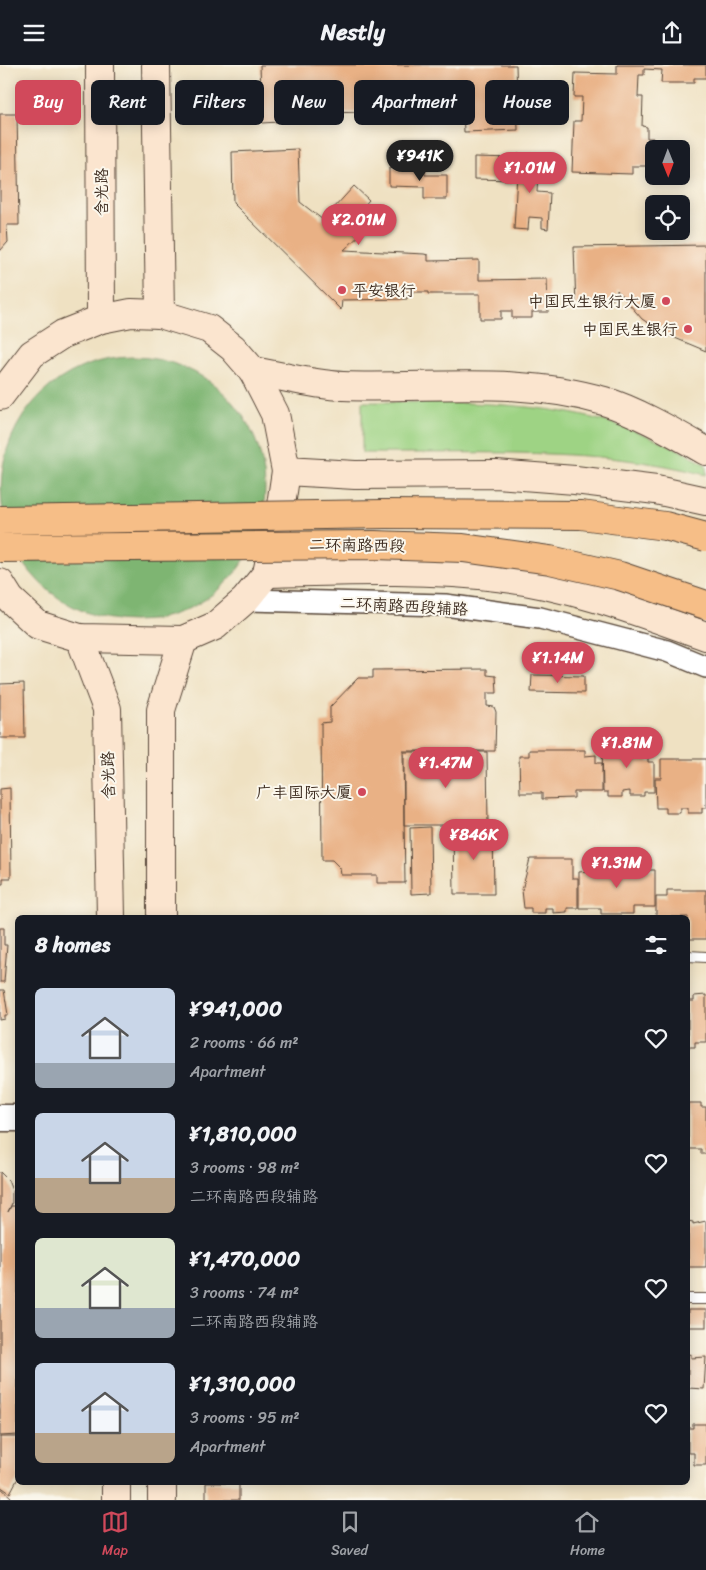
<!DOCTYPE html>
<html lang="en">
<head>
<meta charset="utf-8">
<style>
  :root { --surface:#171b24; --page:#242831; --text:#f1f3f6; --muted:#9ea1a6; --line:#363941; --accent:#d1495b }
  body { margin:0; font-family:Sriracha,"LXGW WenKai TC",sans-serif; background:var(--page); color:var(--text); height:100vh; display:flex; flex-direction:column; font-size:19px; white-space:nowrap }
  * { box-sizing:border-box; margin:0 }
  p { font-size:16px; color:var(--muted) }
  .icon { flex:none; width:28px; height:28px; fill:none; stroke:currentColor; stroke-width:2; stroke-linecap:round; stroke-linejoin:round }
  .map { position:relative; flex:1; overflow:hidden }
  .panel { position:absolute; left:15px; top:850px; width:675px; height:570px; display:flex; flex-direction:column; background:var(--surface); border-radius:8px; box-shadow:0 2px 12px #0003 }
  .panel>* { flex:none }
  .hud { position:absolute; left:15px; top:15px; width:676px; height:45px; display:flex; gap:10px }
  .needle { width:32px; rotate:179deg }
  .buttons { position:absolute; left:645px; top:75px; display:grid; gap:10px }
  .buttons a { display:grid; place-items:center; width:45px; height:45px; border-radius:8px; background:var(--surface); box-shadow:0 2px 12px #0003; font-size:25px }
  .price { position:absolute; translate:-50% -42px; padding:0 11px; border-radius:18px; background:var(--accent); color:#fff; font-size:16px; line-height:32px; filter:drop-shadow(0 1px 2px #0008) }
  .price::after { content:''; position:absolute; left:50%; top:30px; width:15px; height:11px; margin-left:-8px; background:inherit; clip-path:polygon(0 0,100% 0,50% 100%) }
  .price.active { background:#222; color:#fff }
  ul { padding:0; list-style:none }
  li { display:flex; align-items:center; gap:15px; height:125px; padding:0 20px }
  li span { display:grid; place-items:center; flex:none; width:140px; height:100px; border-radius:8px; color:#555 }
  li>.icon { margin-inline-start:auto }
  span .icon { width:60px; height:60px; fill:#fffc; stroke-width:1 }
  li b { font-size:21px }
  h2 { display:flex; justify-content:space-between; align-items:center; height:60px; padding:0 20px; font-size:21px }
  .chip { padding:0 18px; border-radius:8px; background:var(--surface); box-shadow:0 2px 12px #0003; font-size:18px; line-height:45px }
  .chip.active { background:var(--accent); color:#fff }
  header { display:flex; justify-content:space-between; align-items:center; height:65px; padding:0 20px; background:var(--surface); font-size:22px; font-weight:800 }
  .tabs { display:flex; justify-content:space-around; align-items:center; height:70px; border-top:1px solid var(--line); background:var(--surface); font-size:14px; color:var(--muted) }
  .tabs a { display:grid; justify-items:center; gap:2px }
  .tabs .active { color:var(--accent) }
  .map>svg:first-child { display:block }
  .green { fill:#9ed384; stroke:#6c7e51 }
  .forest { fill:#7eb572; stroke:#5c7048 }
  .building { fill:#e9b185 }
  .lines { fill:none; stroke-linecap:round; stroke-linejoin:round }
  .service-casing { stroke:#564537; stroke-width:12 }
  .minor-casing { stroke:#564537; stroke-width:24 }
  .tertiary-casing { stroke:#564537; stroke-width:29 }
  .secondary-casing { stroke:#564537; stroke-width:30 }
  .service { stroke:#fff; stroke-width:10 }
  .minor { stroke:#fff; stroke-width:21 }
  .tertiary { stroke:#fff; stroke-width:26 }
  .secondary { stroke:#fbe5cf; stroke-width:28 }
  .trunk-bridge-casing { stroke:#564537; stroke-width:30; stroke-linecap:butt }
  .trunk-bridge { stroke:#f6be87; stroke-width:28 }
  .poi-dot { fill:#d1495b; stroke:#fbf7ec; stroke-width:2 }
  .labels { text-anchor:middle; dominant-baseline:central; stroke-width:4; stroke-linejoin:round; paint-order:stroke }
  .street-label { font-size:16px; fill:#3b2a1e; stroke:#fbf7ec }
  .poi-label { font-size:16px; fill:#3b2a1e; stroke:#fbf7ec; text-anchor:end }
</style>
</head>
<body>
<header><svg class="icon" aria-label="menu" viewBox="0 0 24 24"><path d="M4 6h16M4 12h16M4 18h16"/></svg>Nestly<svg class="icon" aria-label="share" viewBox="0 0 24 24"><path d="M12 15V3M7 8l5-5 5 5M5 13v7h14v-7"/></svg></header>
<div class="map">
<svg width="706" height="1435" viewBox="0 0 706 1435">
  <rect width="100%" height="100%" fill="#fbf7ec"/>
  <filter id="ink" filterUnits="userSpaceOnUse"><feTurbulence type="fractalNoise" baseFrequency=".02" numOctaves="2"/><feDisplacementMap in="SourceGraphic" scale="10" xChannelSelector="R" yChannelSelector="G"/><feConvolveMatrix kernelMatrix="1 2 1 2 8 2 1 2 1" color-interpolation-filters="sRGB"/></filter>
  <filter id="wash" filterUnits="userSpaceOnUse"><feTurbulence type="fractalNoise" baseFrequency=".0096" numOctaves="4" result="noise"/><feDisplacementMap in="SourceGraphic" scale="20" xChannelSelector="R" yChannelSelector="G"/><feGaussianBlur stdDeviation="1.12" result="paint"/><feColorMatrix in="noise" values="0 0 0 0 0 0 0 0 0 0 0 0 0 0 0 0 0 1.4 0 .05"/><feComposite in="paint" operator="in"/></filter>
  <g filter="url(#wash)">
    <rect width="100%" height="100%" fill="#efe1c2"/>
    <!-- green -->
    <path class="green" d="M362 337C487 338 594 332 706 400V410C599 381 473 389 362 388Z"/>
    <!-- forest -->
    <circle class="forest" cx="133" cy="424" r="132"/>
    <g id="blocks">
      <!-- building -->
      <g class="building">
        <polygon points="260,0 516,0 518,65 464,67 463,44 296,49 296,56 262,58"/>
        <polygon points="617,0 706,0 706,13 694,13 694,18 661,18 662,5 644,4 644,10 639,10 638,32 643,32 642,61 647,62 647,73 653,73 652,101 632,101 632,109 572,107 574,56 581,56 582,32 574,32 575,8 617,9"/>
        <polygon points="0,49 17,49 19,160 7,160 8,177 0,186"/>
        <polygon points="298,84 300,137 323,155 354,121 369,135 356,150 366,164 344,185 424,189 428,190 428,196 479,195 479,215 547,214 548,247 532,247 532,253 512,253 512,246 501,246 501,254 480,254 480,229 428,229 428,227 407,227 407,234 342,235 341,245 233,138 232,87"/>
        <polygon points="518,89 539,90 537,127 550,128 548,164 542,163 542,153 529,152 528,165 514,164"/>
        <polygon points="474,92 516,93 515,115 474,114"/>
        <polygon points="389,103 425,103 425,110 447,110 447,134 424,134 424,122 389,121"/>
        <polygon points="706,180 706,286 663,268 642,254 617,225 617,232 603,239 576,243 574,182"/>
        <polygon points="487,604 487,610 496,611 497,628 487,628 487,641 494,642 496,647 495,686 403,686 405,818 377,818 377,810 341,810 340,803 332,795 322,795 321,658 330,657 330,642 358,613 373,613 373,605"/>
        <polygon points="532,610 584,611 584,628 531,627"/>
        <polygon points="24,618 25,673 0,673 0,619"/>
        <polygon points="648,677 648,697 654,697 654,727 644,727 644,731 630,731 630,726 622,727 622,732 608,732 608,727 603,727 602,678"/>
        <polygon points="529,685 585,685 585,691 596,690 596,698 602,698 602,727 574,727 574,733 542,734 542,728 520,728 519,691 529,691"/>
        <polygon points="404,687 487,687 488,760 404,760"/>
        <polygon points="661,694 706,694 706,743 702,743 702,748 688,748 688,743 680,743 680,748 666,748 666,743 656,743 655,713 661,713"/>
        <polygon points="10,723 11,813 3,813 3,819 0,819 0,724"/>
        <polygon points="430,762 431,828 411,829 410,763"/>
        <polygon points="493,763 494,829 454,829 453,764"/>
        <polygon points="530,794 572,794 572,813 578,813 578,843 567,843 567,847 553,848 553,843 545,843 545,848 531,848 531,843 524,843 522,825"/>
        <polygon points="644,800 644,805 655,805 655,842 633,842 633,849 601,849 601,843 579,843 579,807 589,806 589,801"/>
        <polygon points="667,825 706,825 706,874 688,874 688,852 656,852 656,832 667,832"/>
        <polygon points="0,863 4,863 4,880 7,880 4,917 0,917"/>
        <polygon points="0,925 4,925 8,950 5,950 5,954 0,955"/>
        <polygon points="706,930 706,977 695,977 695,982 688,982 688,936 694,936 694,931"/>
        <polygon points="688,1038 701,1038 701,1042 706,1042 706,1089 701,1089 701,1084 688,1084"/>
        <polygon points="0,1107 8,1115 12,1126 12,1138 8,1147 11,1141 18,1141 18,1370 0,1371"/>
        <polygon points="688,1156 693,1157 693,1159 706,1156 706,1202 688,1202"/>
        <rect x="688" y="1245" width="18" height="17"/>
        <polygon points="691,1289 691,1293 706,1292 704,1324 688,1323 688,1290"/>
        <polygon points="693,1359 706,1359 706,1400 694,1400 694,1388 688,1388 688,1363 693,1363"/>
        <polygon points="0,1372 18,1372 18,1413 10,1428 0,1421"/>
        <rect x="206" y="1418" width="33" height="17"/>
        <polygon points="0,1422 11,1432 11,1435 0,1435"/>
      </g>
    </g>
  </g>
  <g filter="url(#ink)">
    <use href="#blocks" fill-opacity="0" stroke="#564537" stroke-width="1"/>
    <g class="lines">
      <!-- service casing -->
      <g class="service-casing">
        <g id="service">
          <polyline points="688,891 706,892"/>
          <polyline points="688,1234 706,1234"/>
        </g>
      </g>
      <!-- minor casing -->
      <g class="minor-casing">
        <polyline id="minor" points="245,535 445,540 540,553 667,586 706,602"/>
      </g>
      <!-- tertiary casing -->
      <g class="tertiary-casing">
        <polyline id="tertiary" points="0,1053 18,1053"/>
      </g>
      <!-- secondary casing -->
      <g class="secondary-casing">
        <g id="secondary">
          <polyline points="100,0 101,254"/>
          <polyline points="156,0 160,249"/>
          <path d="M253 306C282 311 313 320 343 321 430 324 519 311 604 336 637 346 676 369 706 386"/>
          <polyline points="0,331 32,289 63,269 101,254 131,248 160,249 209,264 233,283 253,306 275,349 286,406 279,454 267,508 245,535 215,561 183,575 80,573 38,560 10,534 0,518"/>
          <polyline points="286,406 355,410 496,409 575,415 656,425 706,436"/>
          <path d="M267 508C347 506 427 503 506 513 575 522 641 548 706 571"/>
          <polyline points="80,573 107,644 111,852"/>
          <polyline points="161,852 161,645 183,575"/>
          <polyline points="116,1418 116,1435"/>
          <polyline points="162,1418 162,1435"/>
        </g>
      </g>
      <!-- service -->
      <use href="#service" class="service"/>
      <!-- minor -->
      <use href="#minor" class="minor"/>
      <!-- tertiary -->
      <use href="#tertiary" class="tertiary"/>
      <!-- secondary -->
      <use href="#secondary" class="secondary"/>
      <!-- trunk-bridge casing -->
      <g class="trunk-bridge-casing">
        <g id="trunk-bridge">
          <polyline points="0,455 384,449 581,450 665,461 706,472"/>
          <polyline points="0,483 375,480 463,483 550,495 620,511 706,540"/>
        </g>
      </g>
      <!-- trunk-bridge -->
      <use href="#trunk-bridge" class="trunk-bridge"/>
    </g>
  </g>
  <!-- markers -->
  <g class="poi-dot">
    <circle cx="342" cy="225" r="5"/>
    <circle cx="666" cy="236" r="5"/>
    <circle cx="688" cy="264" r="5"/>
    <circle cx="362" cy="727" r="5"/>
  </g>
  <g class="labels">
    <!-- street labels -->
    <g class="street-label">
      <text transform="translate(101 127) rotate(-90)">含光路</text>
      <text transform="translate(357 480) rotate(1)">二环南路西段</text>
      <text transform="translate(404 541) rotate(3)">二环南路西段辅路</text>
      <text transform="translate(108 710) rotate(-91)">含光路</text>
    </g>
    <!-- poi labels -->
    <g class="poi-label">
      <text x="352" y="225" text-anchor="start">平安银行</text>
      <text x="656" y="236">中国民生银行大厦</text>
      <text x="678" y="264">中国民生银行</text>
      <text x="352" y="727">广丰国际大厦</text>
    </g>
  </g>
</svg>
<div class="buttons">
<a><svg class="needle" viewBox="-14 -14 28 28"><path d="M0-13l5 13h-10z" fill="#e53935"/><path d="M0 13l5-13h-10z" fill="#9ea1a6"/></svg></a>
<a><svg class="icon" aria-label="locate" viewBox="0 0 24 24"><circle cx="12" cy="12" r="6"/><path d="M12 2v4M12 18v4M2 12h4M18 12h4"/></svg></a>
</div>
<b class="price active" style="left:420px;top:117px">¥941K</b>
<b class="price" style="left:530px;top:129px">¥1.01M</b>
<b class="price" style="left:359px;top:181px">¥2.01M</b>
<b class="price" style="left:558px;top:619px">¥1.14M</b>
<b class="price" style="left:627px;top:704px">¥1.81M</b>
<b class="price" style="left:446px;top:724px">¥1.47M</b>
<b class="price" style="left:474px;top:796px">¥846K</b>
<b class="price" style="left:617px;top:824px">¥1.31M</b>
<div class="hud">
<a class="chip active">Buy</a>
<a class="chip">Rent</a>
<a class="chip">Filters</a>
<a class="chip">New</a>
<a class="chip">Apartment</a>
<a class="chip">House</a>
</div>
<section class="panel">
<h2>8 homes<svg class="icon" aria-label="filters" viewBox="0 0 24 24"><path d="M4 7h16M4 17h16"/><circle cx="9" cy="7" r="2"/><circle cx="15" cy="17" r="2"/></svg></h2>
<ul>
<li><span style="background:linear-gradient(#c9d6e8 75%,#9aa5b1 0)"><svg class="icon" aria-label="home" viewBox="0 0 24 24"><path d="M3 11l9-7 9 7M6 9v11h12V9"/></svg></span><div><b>¥941,000</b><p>2 rooms · 66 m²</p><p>Apartment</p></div><svg class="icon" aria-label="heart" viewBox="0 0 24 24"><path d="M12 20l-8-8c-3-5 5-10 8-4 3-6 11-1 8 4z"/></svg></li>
<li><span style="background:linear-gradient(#c9d6e8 65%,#b9a48a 0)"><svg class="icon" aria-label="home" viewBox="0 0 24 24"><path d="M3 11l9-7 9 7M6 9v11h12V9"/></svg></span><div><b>¥1,810,000</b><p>3 rooms · 98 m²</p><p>二环南路西段辅路</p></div><svg class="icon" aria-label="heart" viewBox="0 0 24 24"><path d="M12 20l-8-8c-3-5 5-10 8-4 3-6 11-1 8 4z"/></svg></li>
<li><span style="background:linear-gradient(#dfe7d0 70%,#9aa5b1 0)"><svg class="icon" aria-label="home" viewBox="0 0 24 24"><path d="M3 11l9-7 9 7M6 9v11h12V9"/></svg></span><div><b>¥1,470,000</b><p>3 rooms · 74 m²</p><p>二环南路西段辅路</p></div><svg class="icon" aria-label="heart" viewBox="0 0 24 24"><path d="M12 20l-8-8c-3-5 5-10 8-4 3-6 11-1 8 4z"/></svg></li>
<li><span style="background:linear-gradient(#c9d6e8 70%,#b9a48a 0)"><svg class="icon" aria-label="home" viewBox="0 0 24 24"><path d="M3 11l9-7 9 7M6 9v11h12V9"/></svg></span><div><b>¥1,310,000</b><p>3 rooms · 95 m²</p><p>Apartment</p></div><svg class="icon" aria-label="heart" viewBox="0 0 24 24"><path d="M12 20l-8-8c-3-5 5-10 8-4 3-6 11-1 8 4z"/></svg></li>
</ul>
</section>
</div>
<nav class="tabs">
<a class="active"><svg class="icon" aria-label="map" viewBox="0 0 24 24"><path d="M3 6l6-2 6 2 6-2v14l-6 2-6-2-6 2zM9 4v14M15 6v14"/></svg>Map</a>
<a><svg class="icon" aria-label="saved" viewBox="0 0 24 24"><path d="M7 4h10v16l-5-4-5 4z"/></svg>Saved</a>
<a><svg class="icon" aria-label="home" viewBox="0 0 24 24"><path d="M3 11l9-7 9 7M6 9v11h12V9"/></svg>Home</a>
</nav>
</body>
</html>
